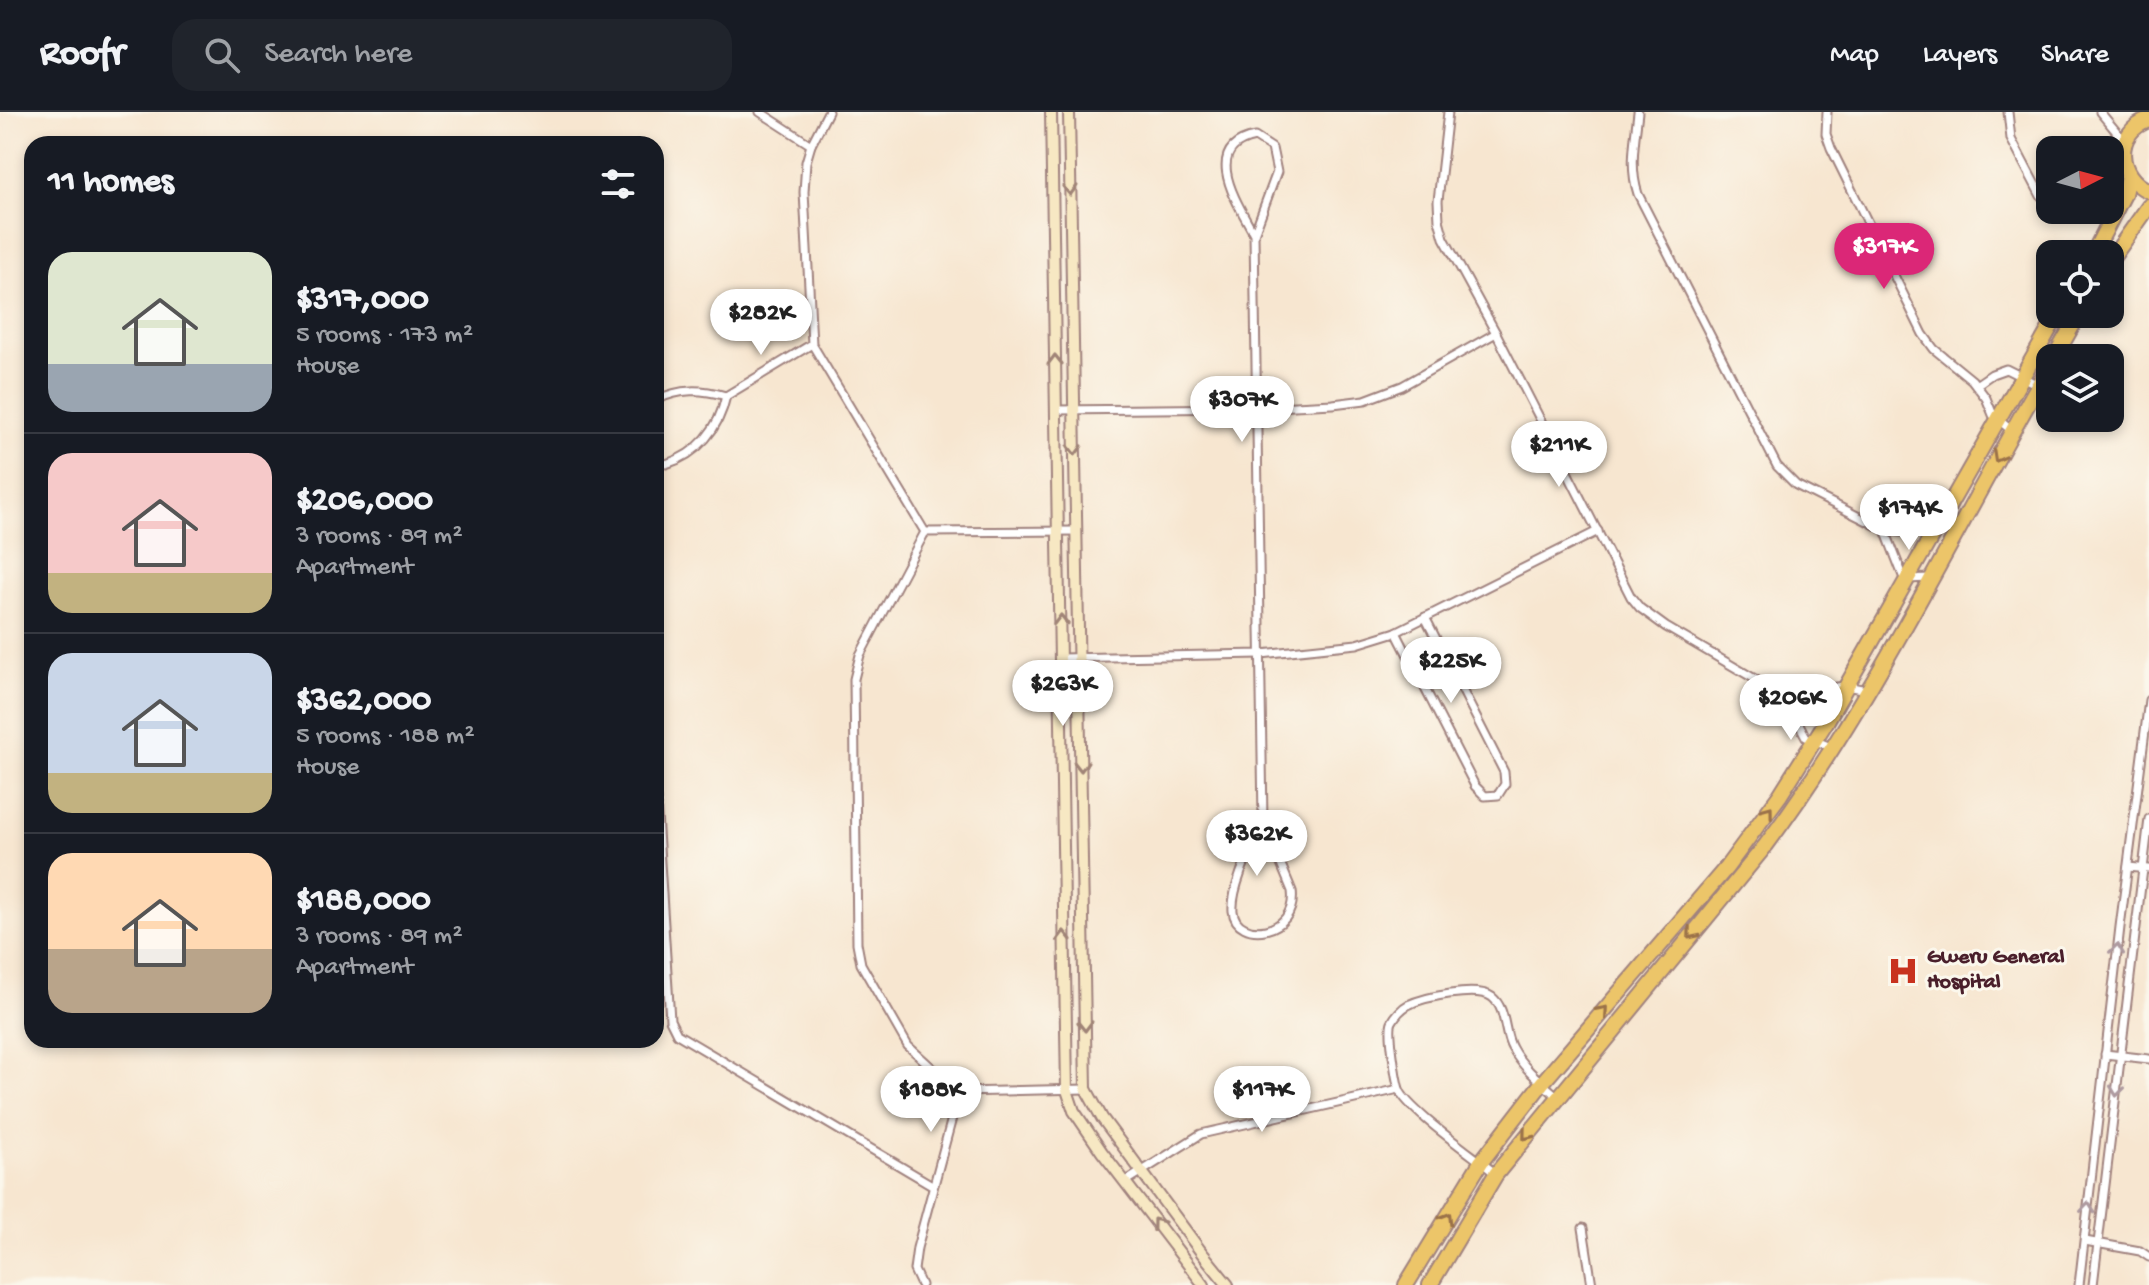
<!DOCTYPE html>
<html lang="en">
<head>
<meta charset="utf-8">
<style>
  :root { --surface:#171b24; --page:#20242c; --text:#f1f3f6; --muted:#9ea1a6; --line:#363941; --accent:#db2777 }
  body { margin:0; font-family:"Gochi Hand",sans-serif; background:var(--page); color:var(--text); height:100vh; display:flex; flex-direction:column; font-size:30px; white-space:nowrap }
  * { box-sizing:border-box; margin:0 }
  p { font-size:26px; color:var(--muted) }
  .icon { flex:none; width:44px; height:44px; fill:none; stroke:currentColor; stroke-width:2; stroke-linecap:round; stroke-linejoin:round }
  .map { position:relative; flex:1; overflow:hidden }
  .panel { position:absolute; left:24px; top:24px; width:640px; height:912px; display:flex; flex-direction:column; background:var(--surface); border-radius:24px; box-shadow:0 4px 12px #0003 }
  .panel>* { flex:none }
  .needle { width:52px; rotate:84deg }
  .fabs { position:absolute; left:2036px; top:24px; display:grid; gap:16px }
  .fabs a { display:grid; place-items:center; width:88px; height:88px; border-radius:16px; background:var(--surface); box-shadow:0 4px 12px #0003; font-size:40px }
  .price { position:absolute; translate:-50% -68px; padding:0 18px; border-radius:28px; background:#fff; color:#222; font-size:26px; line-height:52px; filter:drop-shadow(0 2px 4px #0008) }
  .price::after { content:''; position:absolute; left:50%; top:48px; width:24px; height:18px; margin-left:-12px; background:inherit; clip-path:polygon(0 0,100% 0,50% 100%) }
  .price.current { background:var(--accent); color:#fff }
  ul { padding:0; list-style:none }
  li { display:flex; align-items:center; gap:24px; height:200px; padding:0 24px }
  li+li { border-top:2px solid var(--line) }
  li span { display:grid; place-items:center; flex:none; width:224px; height:160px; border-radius:24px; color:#555 }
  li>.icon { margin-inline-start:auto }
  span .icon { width:96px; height:96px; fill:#fffc; stroke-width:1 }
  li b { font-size:34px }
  h2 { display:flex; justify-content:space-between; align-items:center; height:96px; padding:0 24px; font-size:34px }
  header { display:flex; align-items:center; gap:48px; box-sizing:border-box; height:112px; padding:0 40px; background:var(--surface); border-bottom:2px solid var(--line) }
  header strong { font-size:38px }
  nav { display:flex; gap:44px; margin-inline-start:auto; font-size:28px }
  .search { width:560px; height:72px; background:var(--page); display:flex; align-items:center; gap:20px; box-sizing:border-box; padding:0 28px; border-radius:24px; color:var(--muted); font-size:30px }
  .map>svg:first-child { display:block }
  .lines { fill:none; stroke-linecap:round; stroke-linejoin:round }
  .street-casing { stroke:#a0827e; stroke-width:11 }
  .secondary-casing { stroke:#a0827e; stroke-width:14 }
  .highway-casing { stroke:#a0827e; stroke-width:18 }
  .street { stroke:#fff; stroke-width:7 }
  .secondary { stroke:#f7e8c3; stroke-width:10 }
  .highway { stroke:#ecc569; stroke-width:14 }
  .oneway { stroke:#a08477 }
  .oneway2 { stroke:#9b724a }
  .oneway3 { stroke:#ae9aa0 }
  .labels { text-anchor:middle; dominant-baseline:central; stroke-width:6; stroke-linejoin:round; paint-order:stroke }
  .poi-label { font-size:22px; font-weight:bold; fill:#4a1f2b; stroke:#fbf7ec; text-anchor:start }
</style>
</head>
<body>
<header>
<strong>Roofr</strong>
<div class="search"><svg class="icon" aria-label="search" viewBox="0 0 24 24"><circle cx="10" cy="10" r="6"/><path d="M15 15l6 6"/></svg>Search here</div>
<nav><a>Map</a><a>Layers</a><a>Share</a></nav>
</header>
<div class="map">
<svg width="2149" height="1173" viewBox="0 0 2149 1173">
  <rect width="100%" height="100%" fill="#fbf7ec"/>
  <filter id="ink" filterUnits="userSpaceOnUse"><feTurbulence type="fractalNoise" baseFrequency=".0125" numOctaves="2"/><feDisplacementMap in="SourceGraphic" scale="16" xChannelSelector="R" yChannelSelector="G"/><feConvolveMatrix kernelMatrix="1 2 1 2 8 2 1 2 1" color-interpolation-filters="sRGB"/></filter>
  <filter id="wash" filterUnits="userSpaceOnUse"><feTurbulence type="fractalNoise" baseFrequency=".006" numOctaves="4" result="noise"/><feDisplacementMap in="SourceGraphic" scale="32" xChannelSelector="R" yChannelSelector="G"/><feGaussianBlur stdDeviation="1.8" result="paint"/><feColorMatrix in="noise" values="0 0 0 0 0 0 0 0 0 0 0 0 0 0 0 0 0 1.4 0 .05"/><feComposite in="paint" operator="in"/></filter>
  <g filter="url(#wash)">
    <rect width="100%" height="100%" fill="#f7e6d0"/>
  </g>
  <g filter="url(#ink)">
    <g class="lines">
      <!-- street casing -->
      <g class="street-casing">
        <g id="street">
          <polyline points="760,0 811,33"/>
          <polyline points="828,0 811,33 806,50 804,80 812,232 925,420 1077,419"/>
          <polyline points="1448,0 1438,89 1439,108 1444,126 1496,221 1631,485 1640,496 1666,515 1784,584 1803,588 1828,576 1846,574 1867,578"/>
          <path d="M1638 0C1635 28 1629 55 1638 82L1777 354 1796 373 1885 418 1901 420C1928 405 1929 403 1955 422"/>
          <polyline points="1827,0 1826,22 1831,36 1923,222 1934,237 1972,268 1986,286 1993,303 2012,319"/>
          <polyline points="2008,0 2011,27 2041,84"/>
          <polyline points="2100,0 2125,30"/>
          <path d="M1254 122C1239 93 1199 36 1255 25L1272 36 1277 60 1254 122 1263 709 1292 779C1298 824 1236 831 1233 799 1231 775 1253 732 1263 709"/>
          <polyline points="1976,273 1992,262 2006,257 2038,273"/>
          <path d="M656 288C681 276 701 277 726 284L812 232"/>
          <polyline points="1056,298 1257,296 1333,292 1365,288 1402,274 1496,221"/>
          <path d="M656 348 666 352C698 342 719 317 726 284"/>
          <polyline points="1885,418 1903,464 1907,467 1930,466"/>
          <polyline points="925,420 860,543 854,567 857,831 861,852 908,934 959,980 1086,977"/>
          <polyline points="1396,520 1475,674 1485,684 1498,683 1505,672 1504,660 1425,505"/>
          <polyline points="1061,546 1261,542 1357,532 1396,520 1598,419"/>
          <polyline points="1784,584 1806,625 1831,635"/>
          <polyline points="656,687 670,908 677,922 932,1073"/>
          <polyline points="2128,755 2149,757"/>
          <polyline points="2105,942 2149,947"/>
          <path d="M1496 1062C1477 1046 1406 997 1399 977 1396 967 1388 918 1392 910 1395 904 1402 896 1408 893 1424 885 1477 874 1492 885 1507 897 1503 920 1512 936 1522 955 1542 971 1558 985"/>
          <polyline points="1125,1070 1201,1022 1399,977"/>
          <polyline points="1583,1116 1592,1173"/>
          <polyline points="2085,1129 2140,1139 2149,1145"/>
          <polyline points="921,1173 914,1158 917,1136 959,980"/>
          <polyline points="2079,1173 2120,815 2149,588"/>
          <polyline points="2093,1173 2149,707"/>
        </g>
      </g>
      <!-- secondary casing -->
      <g class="secondary-casing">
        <g id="secondary">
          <polyline points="1051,0 1067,978 1074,999 1102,1040 1204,1173"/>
          <polyline points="1069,0 1086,977 1102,1006 1202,1141 1228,1173"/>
        </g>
      </g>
      <!-- highway casing -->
      <g class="highway-casing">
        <g id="highway">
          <path d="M2149 8C2113 20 2116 65 2149 79"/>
          <polyline points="2093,142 2124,82 2128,64"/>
          <polyline points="2110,149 2149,94"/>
          <polyline points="2054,246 2079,202"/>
          <polyline points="1406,1173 1481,1050 1542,971 1726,756 1780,683 1826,610 2058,202"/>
          <path d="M1430 1173 1496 1062 1766 733C1877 584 1957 413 2050 253"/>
        </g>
      </g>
      <!-- street -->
      <use href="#street" class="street"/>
      <!-- secondary -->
      <use href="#secondary" class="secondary"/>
      <!-- highway -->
      <use href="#highway" class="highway"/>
    </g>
    <!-- one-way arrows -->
    <defs><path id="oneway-chevron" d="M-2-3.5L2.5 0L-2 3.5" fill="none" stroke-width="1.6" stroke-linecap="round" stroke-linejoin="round" transform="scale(2)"/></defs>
    <g class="oneway">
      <use href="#oneway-chevron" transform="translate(1070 78) rotate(89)"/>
      <use href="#oneway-chevron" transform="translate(1055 248) rotate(-91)"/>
      <use href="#oneway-chevron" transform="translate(1075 338) rotate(89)"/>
      <use href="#oneway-chevron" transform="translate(1061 508) rotate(-91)"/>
      <use href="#oneway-chevron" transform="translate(1081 654) rotate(89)"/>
      <use href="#oneway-chevron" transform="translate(1064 824) rotate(-91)"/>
      <use href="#oneway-chevron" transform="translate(1085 914) rotate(89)"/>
      <use href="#oneway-chevron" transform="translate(1157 1111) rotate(-127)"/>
    </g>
    <g class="oneway2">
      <use href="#oneway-chevron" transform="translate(1998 345) rotate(119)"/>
      <use href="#oneway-chevron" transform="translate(1768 699) rotate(-53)"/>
      <use href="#oneway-chevron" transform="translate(1692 822) rotate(130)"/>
      <use href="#oneway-chevron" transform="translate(1603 899) rotate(-49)"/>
      <use href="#oneway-chevron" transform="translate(1527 1023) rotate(129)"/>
      <use href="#oneway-chevron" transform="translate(1447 1106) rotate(-59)"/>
    </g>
    <g class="oneway3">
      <use href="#oneway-chevron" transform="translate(2117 837) rotate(-83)"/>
      <use href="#oneway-chevron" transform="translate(2117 979) rotate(97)"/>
      <use href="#oneway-chevron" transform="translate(2088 1096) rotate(-84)"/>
    </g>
  </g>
  <!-- icons -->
  <defs>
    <g id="hospital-bare" transform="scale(2.4)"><path d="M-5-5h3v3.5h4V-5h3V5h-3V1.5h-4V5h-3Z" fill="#c8321e" stroke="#fbf7ec" stroke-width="2.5" paint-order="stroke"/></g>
  </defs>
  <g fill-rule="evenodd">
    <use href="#hospital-bare" x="1903" y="859"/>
  </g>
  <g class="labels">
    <!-- poi labels -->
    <g class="poi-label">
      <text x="1927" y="846">Gweru General<tspan x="1927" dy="25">Hospital</tspan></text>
    </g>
  </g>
</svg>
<div class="fabs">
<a><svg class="needle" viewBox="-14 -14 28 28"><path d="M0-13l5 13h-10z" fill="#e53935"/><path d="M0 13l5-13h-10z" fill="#9ea1a6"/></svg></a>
<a><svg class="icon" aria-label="locate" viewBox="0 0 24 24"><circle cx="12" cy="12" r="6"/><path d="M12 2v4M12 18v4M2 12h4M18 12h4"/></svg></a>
<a><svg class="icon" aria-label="layers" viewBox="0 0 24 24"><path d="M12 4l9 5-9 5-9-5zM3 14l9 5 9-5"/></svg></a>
</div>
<b class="price current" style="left:1884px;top:179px">$317K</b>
<b class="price" style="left:761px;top:245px">$282K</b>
<b class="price" style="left:1242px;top:332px">$307K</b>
<b class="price" style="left:1559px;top:377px">$211K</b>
<b class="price" style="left:1909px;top:440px">$174K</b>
<b class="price" style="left:1451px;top:593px">$225K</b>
<b class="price" style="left:1063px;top:616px">$263K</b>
<b class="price" style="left:1791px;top:630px">$206K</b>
<b class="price" style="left:1257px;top:766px">$362K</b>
<b class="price" style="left:931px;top:1022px">$188K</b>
<b class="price" style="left:1262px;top:1022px">$117K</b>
<section class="panel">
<h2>11 homes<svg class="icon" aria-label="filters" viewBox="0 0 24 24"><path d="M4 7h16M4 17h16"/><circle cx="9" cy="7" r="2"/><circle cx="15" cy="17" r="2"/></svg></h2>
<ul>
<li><span style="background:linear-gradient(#dfe7d0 70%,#9aa5b1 0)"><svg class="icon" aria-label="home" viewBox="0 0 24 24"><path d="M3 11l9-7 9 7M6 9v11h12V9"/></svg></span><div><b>$317,000</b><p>5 rooms · 173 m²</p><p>House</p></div></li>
<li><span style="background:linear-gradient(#f6c9c9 75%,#c2b280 0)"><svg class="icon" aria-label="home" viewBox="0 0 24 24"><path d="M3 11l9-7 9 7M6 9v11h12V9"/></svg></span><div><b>$206,000</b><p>3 rooms · 89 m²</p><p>Apartment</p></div></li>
<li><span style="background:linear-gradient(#c9d6e8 75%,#c2b280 0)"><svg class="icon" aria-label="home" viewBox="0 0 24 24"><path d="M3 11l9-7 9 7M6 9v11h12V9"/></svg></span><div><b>$362,000</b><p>5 rooms · 188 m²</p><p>House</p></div></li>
<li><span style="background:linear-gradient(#ffd9b3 60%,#b9a48a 0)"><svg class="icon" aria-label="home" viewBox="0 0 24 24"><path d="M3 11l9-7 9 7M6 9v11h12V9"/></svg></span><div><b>$188,000</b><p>3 rooms · 89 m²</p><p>Apartment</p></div></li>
</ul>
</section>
</div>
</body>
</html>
